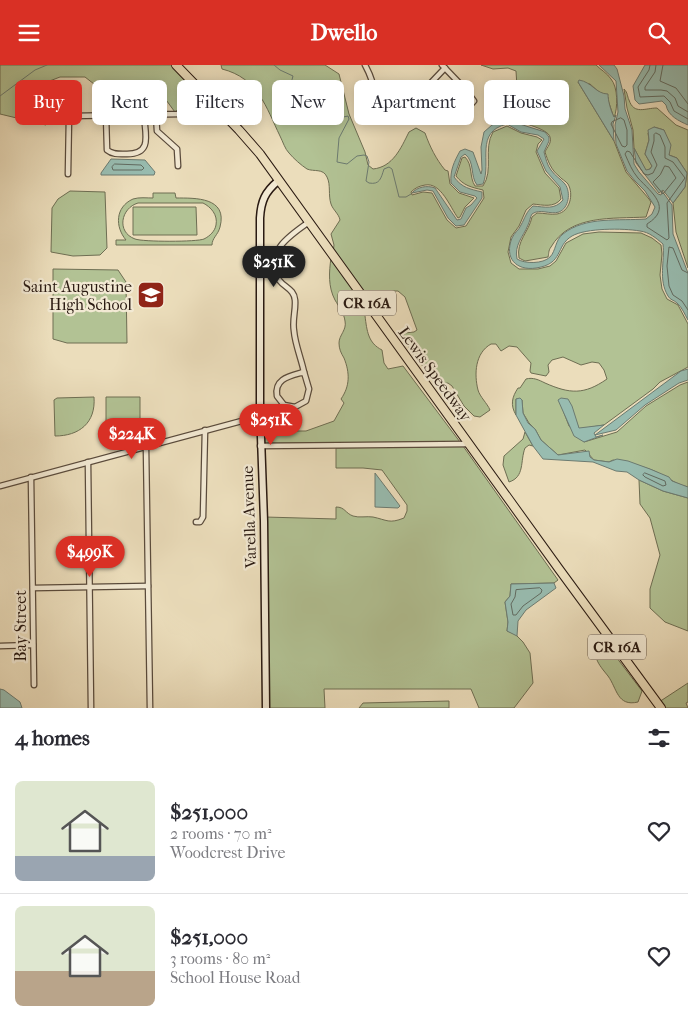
<!DOCTYPE html>
<html lang="en">
<head>
<meta charset="utf-8">
<style>
  :root { --surface:#fff; --page:#f7f7f7; --text:#2b2b33; --muted:#7c7c81; --line:#e1e1e2; --accent:#d93025 }
  body { margin:0; font-family:"IM FELL French Canon",serif; background:var(--page); color:var(--text); height:100vh; display:flex; flex-direction:column; font-size:19px; white-space:nowrap }
  * { box-sizing:border-box; margin:0 }
  p { font-size:16px; color:var(--muted) }
  .icon { flex:none; width:28px; height:28px; fill:none; stroke:currentColor; stroke-width:2; stroke-linecap:round; stroke-linejoin:round }
  .map { position:relative; height:643px; overflow:hidden }
  .side { display:flex; flex-direction:column; background:var(--surface); flex:1 }
  .side>* { flex:none }
  .hud { position:absolute; left:15px; top:15px; width:659px; height:45px; display:flex; gap:10px }
  .price { position:absolute; translate:-50% -42px; padding:0 11px; border-radius:18px; background:var(--accent); color:#fff; font-size:16px; line-height:32px; filter:drop-shadow(0 1px 2px #0008) }
  .price::after { content:''; position:absolute; left:50%; top:30px; width:15px; height:11px; margin-left:-8px; background:inherit; clip-path:polygon(0 0,100% 0,50% 100%) }
  .price.active { background:#222; color:#fff }
  ul { padding:0; list-style:none }
  li { display:flex; align-items:center; gap:15px; height:125px; padding:0 15px }
  li+li { border-top:1px solid var(--line) }
  li span { display:grid; place-items:center; flex:none; width:140px; height:100px; border-radius:8px; color:#555 }
  li>.icon { margin-inline-start:auto }
  span .icon { width:60px; height:60px; fill:#fffc; stroke-width:1 }
  li b { font-size:21px }
  h2 { display:flex; justify-content:space-between; align-items:center; height:60px; padding:0 15px; font-size:21px }
  .pill { padding:0 18px; border-radius:8px; background:var(--surface); box-shadow:0 2px 12px #0003; font-size:18px; line-height:45px }
  .pill.active { background:var(--accent); color:#fff }
  header { display:flex; justify-content:space-between; align-items:center; height:65px; padding:0 15px; background:var(--accent); color:#fff; font-size:22px; font-weight:800 }
  .map>svg:first-child { display:block }
  .green { fill:#b2c294; stroke:#6e6e53; fill-rule:evenodd }
  .water { fill:#98bcb0; stroke:#6c7b71 }
  .lines { fill:none; stroke-linecap:round; stroke-linejoin:round }
  .shore { stroke:#616b61; stroke-width:1 }
  .stream { stroke:#6c7b71; stroke-width:1 }
  .street-casing { stroke:#5a4b3c; stroke-width:7 }
  .secondary-casing { stroke:#2a1a12; stroke-width:9 }
  .primary-casing { stroke:#2a1a12; stroke-width:10 }
  .street { stroke:#f2e9d3; stroke-width:4.5 }
  .secondary { stroke:#f2e9d3; stroke-width:6 }
  .primary { stroke:#ebddbb; stroke-width:8 }
  .labels { text-anchor:middle; dominant-baseline:central; stroke-width:4.5; stroke-linejoin:round; paint-order:stroke }
  .shield { fill:#f2e9d3; stroke:#66584c; stroke-width:1 }
  .shield-label { font-size:15px; font-weight:bold; fill:#2a1a12 }
  .poi-label { font-size:16px; fill:#2a1a12; stroke:#f2e9d3; text-anchor:end }
  .street-label { font-size:16px; fill:#2a1a12; stroke:#f2e9d3 }
</style>
</head>
<body>
<header><svg class="icon" aria-label="menu" viewBox="0 0 24 24"><path d="M4 6h16M4 12h16M4 18h16"/></svg>Dwello<svg class="icon" aria-label="search" viewBox="0 0 24 24"><circle cx="10" cy="10" r="6"/><path d="M15 15l6 6"/></svg></header>
<div class="map">
<svg width="688" height="643" viewBox="0 0 688 643">
  <rect width="100%" height="100%" fill="#ebddbb"/>
  <filter id="stains"><feTurbulence type="fractalNoise" baseFrequency=".004" numOctaves="4"/><feColorMatrix values="0 0 0 0 .2 0 0 0 0 .09 0 0 0 0 .02 0 0 0 .5 -.17"/></filter>
  <radialGradient id="worn" r=".72"><stop offset=".6" stop-color="#630" stop-opacity="0"/><stop offset="1" stop-color="#630" stop-opacity=".3"/></radialGradient>
  <!-- green -->
  <g class="green">
    <polygon points="0,0 173,0 205,36 192,47 180,54 161,28 95,25 94,19 85,12 60,12 47,17 45,24 46,60 0,49"/>
    <path d="M221 0H325L339 9 349 49 365 87 368 100 373 104C393 102 401 83 409 67L416 63 425 68C430 82 436 94 445 105L448 106 450 119 459 128 474 133 465 142 460 152 458 153C450 142 441 117 425 120 419 121 415 123 411 127L412 130 423 127 432 128 447 155 456 163 466 161 484 133 483 125C471 122 464 121 456 111L462 93 465 92C473 100 469 112 475 121H483C494 105 483 84 493 67L507 61 521 68 537 72 542 75 538 79 536 87 545 108 559 123 561 134C554 143 543 140 533 139L526 145 519 161 511 172 508 187 511 198 519 204H538L550 201 556 196 566 178 583 169 599 167 641 168 652 173 661 180 662 189 660 210 662 224 667 234 678 240 688 259V302L660 317 653 324 604 360 579 364 570 339 569 337 561 340 569 361 584 377 617 367 646 341 680 320 688 317V422C674 419 665 410 652 405 640 400 626 398 613 395L609 397 594 395 585 385 558 390 541 375 535 364 529 358 523 348 522 335 516 334V350C510 340 512 332 518 323H520L526 314C533 312 539 315 545 318 570 329 584 330 607 314L604 305 599 298 592 297 581 300 563 292 552 295 548 300 549 307 546 311 531 308 530 306 531 298 517 282 509 281 501 286 496 279H491C475 288 474 309 478 325 480 332 487 338 490 345L480 352 474 351 464 341 452 321 448 318 438 319 434 317 408 281 403 271 405 268 414 267 417 265 405 232 398 226H390L372 242 333 188 334 180 331 169 340 155C339 149 333 145 331 139 328 130 331 120 327 112 323 103 314 107 307 104 301 100 294 94 289 88 285 84 283 77 280 71 266 42 258 13 222 4Z"/>
    <path d="M481 0H596C601 5 607 8 611 14 618 22 618 43 614 53L608 35V32L600 28 590 19 578 17 614 76 626 107 649 134 651 137 646 152C613 154 570 149 551 182 548 186 549 189 548 192L525 196 519 193C516 176 529 167 532 152L537 148C544 148 551 150 557 149 570 147 574 129 568 119 566 116 561 114 559 111 551 105 548 96 545 87 547 82 552 78 550 72 548 63 517 57 508 53L522 40V33L517 22 516 6 508 3 493 4Z"/>
    <path d="M624 24C628 28 627 31 629 35 634 50 645 43 657 43L676 60 688 65V203L676 167 673 138 685 122 687 108 677 93 669 90 668 77 664 65 654 62 648 68 649 75 645 89 652 101 650 104 646 106 634 83 633 65 627 43Z"/>
    <polygon points="70,126 105,127 107,183 100,190 73,191 51,187 52,143 58,134"/>
    <path d="M153 128H175L176 133C195 133 228 132 220 162 218 170 212 173 212 180H116V175H126C115 162 115 142 133 134 139 132 147 133 153 133ZM138 138H203C211 142 218 150 216 160 215 166 210 171 204 174 197 177 143 177 135 174 116 167 121 143 138 138Z"/>
    <polygon points="133,142 196,142 197,170 133,170"/>
    <path d="M331 193 369 245 365 251C367 266 368 278 382 285L384 298 388 304 403 301 460 377 262 378V366H306L334 356 344 338 341 334C350 321 350 308 344 293 341 288 339 284 339 278 339 270 347 265 345 256 344 248 339 242 335 235 328 222 329 207 331 193Z"/>
    <polygon points="53,204 118,205 126,217 127,278 67,278 53,274"/>
    <path d="M94 332C96 358 79 371 55 371L54 335 57 333Z"/>
    <polygon points="140,332 140,375 106,376 106,332"/>
    <path d="M525 367 533 381 529 380 525 383C520 396 525 412 509 417L503 400 504 391 523 374Z"/>
    <path d="M463 381 558 515 554 518 511 519 510 531 505 537 508 557 507 566 515 569 523 577 530 588 533 618 514 643H479L471 624H324L325 643H268L265 452 336 454V442C345 442 345 448 353 451 359 453 367 451 373 452 387 455 389 459 404 453L407 446V440L382 405 363 403H336V383Z"/>
    <polygon points="639,415 663,426 688,433 688,566 665,557 650,543 650,524 660,490 650,453 640,439"/>
    <path d="M607 580 642 626 638 637C617 642 617 623 608 611 600 601 586 586 607 580Z"/>
    <polygon points="688,618 688,637 686,638 688,643 663,643 659,637"/>
    <polygon points="449,636 449,643 359,643 363,638"/>
  </g>
  <!-- water -->
  <g class="water">
    <path d="M599 0H614L617 4 624 31 625 44 632 65 634 99 639 107 658 129 661 130 662 126 672 140 673 169 688 208V255C685 250 682 242 677 238 674 235 670 235 668 231 658 214 665 197 663 179 656 173 649 167 640 166 623 163 586 163 572 171 555 181 564 199 536 203 516 206 504 193 512 173 514 168 519 165 521 160 525 153 526 147 533 141 545 142 555 145 563 135L560 122 546 106 537 86 544 74 538 70 521 67 507 59C474 67 492 97 483 119L477 120C470 111 475 97 465 89L461 92 454 112C462 123 470 124 482 127V133L464 160 456 161 448 153 433 126 427 125 412 128C417 122 427 120 435 123L457 155 461 154 466 143 471 140 477 133 475 131 460 127 451 118C450 105 454 97 460 86L465 84 473 87 481 109 482 105 481 82 484 67 492 60 500 57 507 55 545 67 549 72V76L544 87C546 94 547 100 551 105 555 111 561 114 565 119 571 127 569 143 559 147 550 150 540 143 532 149 530 152 530 156 528 160 523 172 514 180 517 194 525 199 543 199 550 192 556 186 555 175 563 169 585 151 620 156 646 154L652 149 655 142 645 126 635 116 627 106 616 79 615 60 618 47 616 16Z"/>
    <path d="M645 0H688V60C679 56 668 51 666 40L662 36 639 39 635 35 633 21Z"/>
    <path d="M579 15C592 17 596 29 608 29 608 36 611 46 614 52L616 50 613 59 614 76 578 17Z"/>
    <polygon points="654,62 664,65 671,80 669,90 677,93 687,108 685,122 673,138 663,125 659,128 636,98 634,83 646,105 650,104 652,101 645,89 649,75 648,65"/>
    <polygon points="111,94 145,95 155,107 154,110 101,110 101,108"/>
    <polygon points="688,304 688,315 679,318 645,340 616,365 595,370 596,372 603,370 584,377 574,371 558,335 561,333 568,334 572,341 579,363 604,360 594,368 595,370 681,306"/>
    <polygon points="520,333 522,335 523,348 528,358 535,364 541,375 558,390 589,386 590,392 594,395 609,397 617,394 628,396 650,404 669,412 672,416 688,422 688,433 663,426 639,415 627,407 616,406 593,397 543,394 533,381 516,350 516,334"/>
    <polygon points="375,408 400,441 398,443 375,442"/>
    <polygon points="554,518 556,523 526,545 518,556 517,571 507,566 508,557 505,537 510,531 511,519"/>
    <polygon points="0,624 4,625 20,637 22,643 0,643"/>
  </g>
  <g class="lines">
    <!-- shore -->
    <g class="shore">
      <polyline points="650,0 649,5 638,22 640,32 664,31 670,37 674,46 688,54"/>
      <polyline points="656,0 655,7 645,22 645,25 661,25 667,26 675,33 678,41 688,47"/>
      <polyline points="663,0 660,16 676,23 688,39"/>
      <polygon points="621,53 624,55 627,65 627,80 625,82 622,81 611,59 612,57"/>
      <path d="M656 68 660 70 665 82V93L673 97 685 113 667 138 669 173 667 175 647 162V159C673 143 652 128 638 113 632 106 629 98 625 89L627 86 630 87 644 109 648 110 653 108 657 100 651 87 654 76V70Z"/>
      <polygon points="115,99 141,100 144,103 142,105 113,105 112,102"/>
      <polygon points="665,101 669,102 676,113 663,129 653,117 660,110"/>
      <polyline points="688,208 682,205 673,183 669,182 667,201 669,221 673,230 682,236 688,245"/>
      <polygon points="645,408 665,416 666,420 663,421 645,412 643,410"/>
      <polygon points="540,523 542,525 541,528 523,541 516,550 513,550 511,539 515,532 516,525"/>
    </g>
    <!-- stream -->
    <g class="stream">
      <path d="M274 0 280 5 293 11C291 21 284 28 280 37L282 39C292 41 298 32 306 27L310 31 311 38 315 43 334 35 339 39V53L348 51 349 54 339 73 337 97 347 99 357 91 364 90 367 91 369 97 366 116 369 118C380 120 381 113 384 104L389 102 392 104 399 132H406L411 129"/>
      <polyline points="0,31 35,5 47,0"/>
    </g>
    <!-- street casing -->
    <g class="street-casing">
      <g id="street">
        <path d="M365 0C377 22 376 33 367 55"/>
        <polyline points="442,0 466,25 474,36 457,55"/>
        <polyline points="418,26 426,23 445,3"/>
        <polyline points="156,49 157,66 177,84 178,101"/>
        <polyline points="178,49 194,31 201,30"/>
        <path d="M106 50 107 85C113 90 120 89 127 89 153 89 145 69 144 50"/>
        <path d="M68 109 69 52 73 51 181 49C189 45 198 39 199 31"/>
        <path d="M304 307C301 293 295 279 294 266 292 255 296 245 295 235 294 224 285 223 279 215 262 189 290 170 309 157"/>
        <path d="M304 307 309 324 306 336 295 342 284 340 277 331C274 313 291 311 304 307Z"/>
        <polyline points="260,381 468,379"/>
        <polyline points="146,382 150,643"/>
        <polyline points="88,397 91,643"/>
        <polyline points="31,412 34,620"/>
        <polyline points="0,421 260,351"/>
        <polyline points="196,457 200,457 203,452 205,365"/>
        <polyline points="33,523 148,521"/>
        <polyline points="0,581 33,580"/>
      </g>
    </g>
    <!-- secondary casing -->
    <g class="secondary-casing">
      <path id="secondary" d="M266 643 264 456 260 344V153C261 136 265 127 278 116"/>
    </g>
    <!-- primary casing -->
    <g class="primary-casing">
      <polyline id="primary" points="176,0 239,65 260,89 559,504 661,643"/>
    </g>
    <!-- street -->
    <use href="#street" class="street"/>
    <!-- secondary -->
    <use href="#secondary" class="secondary"/>
    <!-- primary -->
    <use href="#primary" class="primary"/>
  </g>
  <!-- icons -->
  <defs>
    <g id="school-square" transform="scale(1.4375)"><rect x="-9" y="-9" width="18" height="18" rx="4" fill="#8f2418" stroke="#f2e9d3"/><path d="M0-5L7-2L0 1L-7-2ZM-4 1L0 2.5L4 1V4Q0 6-4 4Z" fill="#fff"/></g>
  </defs>
  <g fill-rule="evenodd">
    <use href="#school-square" x="151" y="230"/>
  </g>
  <g class="labels">
    <!-- shield labels -->
    <g class="shield">
      <rect x="338" y="225.5" width="58" height="25" rx="4"/>
      <rect x="588" y="569.5" width="58" height="25" rx="4"/>
    </g>
    <g class="shield-label">
      <text x="367" y="238">CR 16A</text>
      <text x="617" y="582">CR 16A</text>
    </g>
    <!-- poi labels -->
    <g class="poi-label">
      <text x="132" y="221">Saint Augustine<tspan x="132" dy="18">High School</tspan></text>
    </g>
    <!-- street labels -->
    <g class="street-label">
      <text transform="translate(435 309) rotate(54)">Lewis Speedway</text>
      <text transform="translate(249 452) rotate(-92)">Varella Avenue</text>
      <text transform="translate(20 561) rotate(-90)">Bay Street</text>
    </g>
  </g>
  <rect width="100%" height="100%" filter="url(#stains)"/>
  <rect width="100%" height="100%" fill="url(#worn)"/>
</svg>
<b class="price active" style="left:274px;top:223px">$251K</b>
<b class="price" style="left:271px;top:381px">$251K</b>
<b class="price" style="left:132px;top:395px">$224K</b>
<b class="price" style="left:90px;top:513px">$499K</b>
<div class="hud">
<a class="pill active">Buy</a>
<a class="pill">Rent</a>
<a class="pill">Filters</a>
<a class="pill">New</a>
<a class="pill">Apartment</a>
<a class="pill">House</a>
</div>
</div>
<section class="side">
<h2>4 homes<svg class="icon" aria-label="filters" viewBox="0 0 24 24"><path d="M4 7h16M4 17h16"/><circle cx="9" cy="7" r="2"/><circle cx="15" cy="17" r="2"/></svg></h2>
<ul>
<li><span style="background:linear-gradient(#dfe7d0 75%,#9aa5b1 0)"><svg class="icon" aria-label="home" viewBox="0 0 24 24"><path d="M3 11l9-7 9 7M6 9v11h12V9"/></svg></span><div><b>$251,000</b><p>2 rooms · 70 m²</p><p>Woodcrest Drive</p></div><svg class="icon" aria-label="heart" viewBox="0 0 24 24"><path d="M12 20l-8-8c-3-5 5-10 8-4 3-6 11-1 8 4z"/></svg></li>
<li><span style="background:linear-gradient(#dfe7d0 65%,#b9a48a 0)"><svg class="icon" aria-label="home" viewBox="0 0 24 24"><path d="M3 11l9-7 9 7M6 9v11h12V9"/></svg></span><div><b>$251,000</b><p>3 rooms · 80 m²</p><p>School House Road</p></div><svg class="icon" aria-label="heart" viewBox="0 0 24 24"><path d="M12 20l-8-8c-3-5 5-10 8-4 3-6 11-1 8 4z"/></svg></li>
</ul>
</section>
</body>
</html>
